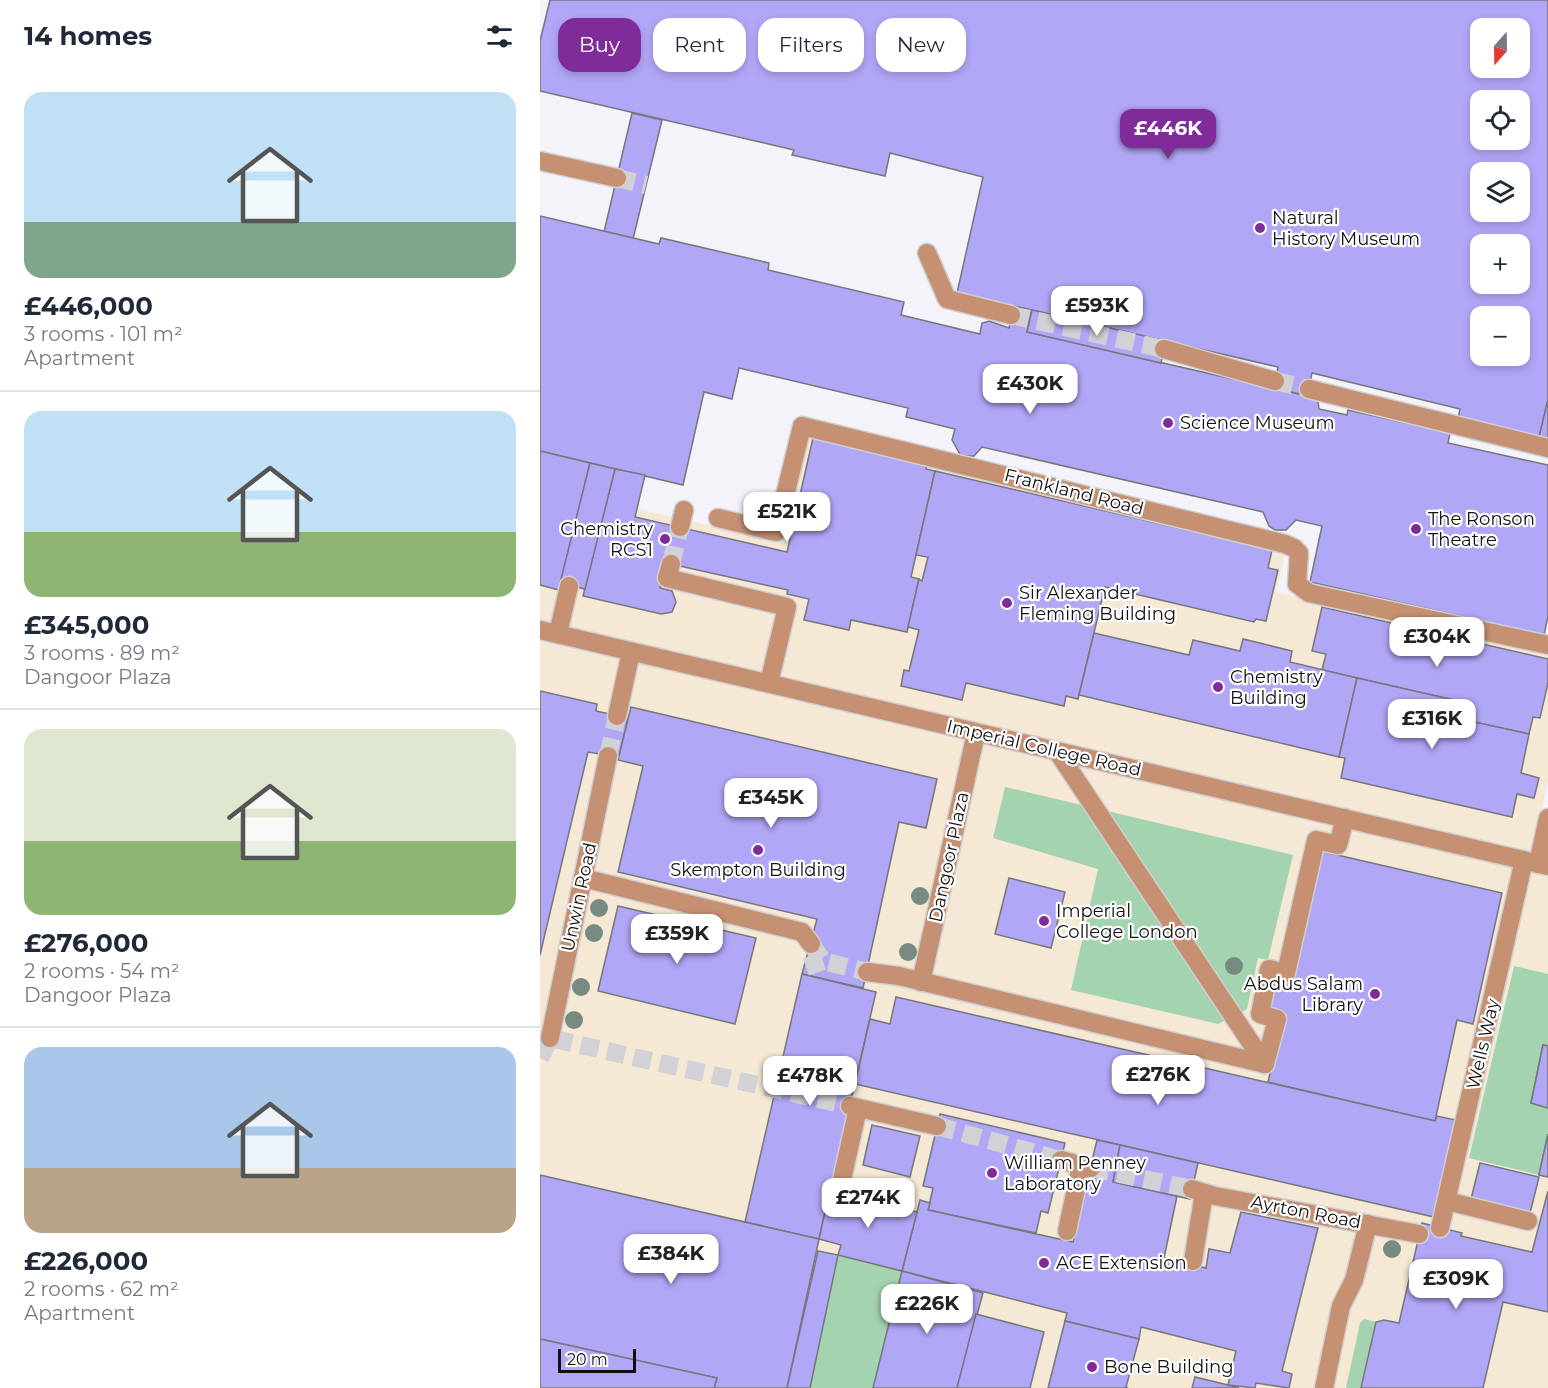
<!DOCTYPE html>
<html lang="en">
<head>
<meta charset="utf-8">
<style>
  :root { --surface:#fff; --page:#f6f6f7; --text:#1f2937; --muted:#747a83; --line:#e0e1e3; --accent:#7f2b9a }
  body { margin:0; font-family:Montserrat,sans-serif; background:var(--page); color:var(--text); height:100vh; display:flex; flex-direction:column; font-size:22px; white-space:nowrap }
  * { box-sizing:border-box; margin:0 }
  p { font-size:20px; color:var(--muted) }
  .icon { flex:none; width:33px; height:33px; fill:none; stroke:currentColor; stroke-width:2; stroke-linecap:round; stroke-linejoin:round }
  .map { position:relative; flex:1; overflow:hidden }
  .sheet { display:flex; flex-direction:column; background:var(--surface); width:540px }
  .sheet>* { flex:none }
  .top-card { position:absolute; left:18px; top:18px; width:570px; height:54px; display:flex; gap:12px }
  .needle { width:39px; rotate:200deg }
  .fabs { position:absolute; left:930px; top:18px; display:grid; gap:12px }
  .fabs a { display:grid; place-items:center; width:60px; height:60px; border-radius:12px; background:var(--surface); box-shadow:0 3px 9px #0003; font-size:30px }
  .scale { position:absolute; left:18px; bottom:15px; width:78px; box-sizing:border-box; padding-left:6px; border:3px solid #111113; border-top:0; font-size:16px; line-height:21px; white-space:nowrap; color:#111113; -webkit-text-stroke:4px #fff; paint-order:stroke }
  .price { position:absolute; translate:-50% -51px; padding:0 14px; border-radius:12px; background:#fff; color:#222; font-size:20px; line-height:39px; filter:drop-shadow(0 2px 3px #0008) }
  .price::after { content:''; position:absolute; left:50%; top:36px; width:18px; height:14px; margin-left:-9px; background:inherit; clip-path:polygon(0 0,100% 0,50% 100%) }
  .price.active { background:var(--accent); color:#fff }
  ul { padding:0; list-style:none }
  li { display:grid; align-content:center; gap:12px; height:318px; padding:0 24px }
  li+li { border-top:2px solid var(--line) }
  li span { display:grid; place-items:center; height:186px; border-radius:18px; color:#555 }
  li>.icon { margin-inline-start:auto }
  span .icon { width:108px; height:108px; fill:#fffc; stroke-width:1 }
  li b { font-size:26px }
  h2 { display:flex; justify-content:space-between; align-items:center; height:72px; padding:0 24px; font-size:26px }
  .chip { padding:0 21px; border-radius:18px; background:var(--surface); box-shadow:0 3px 9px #0003; font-size:21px; line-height:54px }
  .chip.active { background:var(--accent); color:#fff }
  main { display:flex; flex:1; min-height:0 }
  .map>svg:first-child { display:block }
  .education { fill:#f5e8d4 }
  .green { fill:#a4d3b0 }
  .building { fill:#b1a7f7; stroke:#76767b; stroke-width:1.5; fill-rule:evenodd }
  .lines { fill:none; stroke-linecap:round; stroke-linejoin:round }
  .minor-tunnel { stroke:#d1d1d6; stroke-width:18; stroke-dasharray:18 9; stroke-linecap:butt }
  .minor-casing { stroke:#cfcfd4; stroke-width:21 }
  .minor { stroke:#c69172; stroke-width:18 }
  .tree { fill:#788b82 }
  .poi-dot { fill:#7f2b9a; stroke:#fff; stroke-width:2 }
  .labels { text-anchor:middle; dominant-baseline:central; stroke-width:4.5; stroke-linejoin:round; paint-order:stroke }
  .poi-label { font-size:18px; fill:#111113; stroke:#fff; text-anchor:start }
  .street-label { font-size:18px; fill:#111113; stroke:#fff }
</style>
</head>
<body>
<main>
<section class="sheet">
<h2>14 homes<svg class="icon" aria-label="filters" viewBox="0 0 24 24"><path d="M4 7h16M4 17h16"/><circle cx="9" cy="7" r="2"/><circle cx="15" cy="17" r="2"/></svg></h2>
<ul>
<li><span style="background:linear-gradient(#bfe0f5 70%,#7fa58c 0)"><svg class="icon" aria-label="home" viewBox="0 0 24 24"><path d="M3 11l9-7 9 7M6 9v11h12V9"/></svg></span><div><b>£446,000</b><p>3 rooms · 101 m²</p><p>Apartment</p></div></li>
<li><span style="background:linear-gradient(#bfe0f5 65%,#8fb573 0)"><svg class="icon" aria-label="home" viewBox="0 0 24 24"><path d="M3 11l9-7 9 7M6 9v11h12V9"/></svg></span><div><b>£345,000</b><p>3 rooms · 89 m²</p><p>Dangoor Plaza</p></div></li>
<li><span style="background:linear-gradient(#dfe7d0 60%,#8fb573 0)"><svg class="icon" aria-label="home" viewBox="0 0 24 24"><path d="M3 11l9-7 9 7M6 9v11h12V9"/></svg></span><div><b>£276,000</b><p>2 rooms · 54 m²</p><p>Dangoor Plaza</p></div></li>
<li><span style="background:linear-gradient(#a9c7e8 65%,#b9a48a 0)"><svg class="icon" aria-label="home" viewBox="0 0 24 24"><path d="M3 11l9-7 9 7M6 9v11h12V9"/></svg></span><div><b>£226,000</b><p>2 rooms · 62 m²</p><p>Apartment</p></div></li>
</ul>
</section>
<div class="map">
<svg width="1008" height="1388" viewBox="0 0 1008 1388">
  <rect width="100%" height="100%" fill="#f3f3f9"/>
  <!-- education -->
  <polygon class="education" points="270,433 746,550 736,592 1008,656 1008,781 988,872 1008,877 1008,974 974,966 929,1158 1008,1177 1008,1388 0,1388 0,451 105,475 97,509 243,542"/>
  <!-- green -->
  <g class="green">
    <polygon points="465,787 753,855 728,960 718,958 707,1009 678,1024 531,990 558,869 453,838"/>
    <polygon points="974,966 1008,974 1008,1046 1003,1046 991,1103 1008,1108 1008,1134 999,1175 929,1158"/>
    <polygon points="298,1255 362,1271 333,1388 270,1388"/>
    <polygon points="824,1319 836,1322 821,1388 806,1388 820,1323"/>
  </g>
  <!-- building -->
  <g class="building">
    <path d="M10 0H1008V400L999 437 918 419 920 409 772 373 767 396 734 388 738 367 417 293 443 177 350 153 345 176 252 155 254 150 0 91V41ZM940 28H980V68H940ZM940 100H980V140H940ZM940 172H980V212H940ZM940 244H980V284H940ZM940 316H980V356H940Z"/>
    <polygon points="92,113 122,120 93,239 64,232"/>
    <polygon points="0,216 119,244 121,238 229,263 228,270 364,302 361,315 440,334 442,323 449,321 469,328 474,306 492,310 487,332 772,397 778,401 779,409 807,415 808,410 910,433 908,443 1008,465 1008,616 1004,635 770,582 782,526 756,520 746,530 735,530 729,526 723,512 442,447 434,456 421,456 412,440 415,429 366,417 368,408 199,368 192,399 164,392 143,485 0,451"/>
    <polygon points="492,310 626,341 621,363 487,332"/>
    <polygon points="1008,400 1008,440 999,437"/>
    <polygon points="273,438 387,464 386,469 395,471 371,577 379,579 367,632 311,620 309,630 264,620 269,599 247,594 248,590 126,563 120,588 132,591 136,602 132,612 121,614 43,596 75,469 105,475 95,517 247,552"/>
    <polygon points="0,451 50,463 19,590 0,585"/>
    <polygon points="50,463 75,469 45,589 20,583"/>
    <polygon points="395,471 732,550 728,568 738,570 726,621 716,619 714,622 565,587 538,699 526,696 524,706 426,683 422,700 361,686 364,670 369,671 379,630 368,627 379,579 382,581 388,557 376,555"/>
    <polygon points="782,607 1008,659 1008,683 1000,718 993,717 989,734 920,719 923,702 782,670 786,654 772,651"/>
    <polygon points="554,633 649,655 653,640 700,651 703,639 752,651 750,662 817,678 799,757 539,695"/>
    <polygon points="817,678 923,702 920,719 989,734 981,773 999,778 994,798 977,794 972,817 801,778 805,758 799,757"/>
    <polygon points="0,691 57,704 56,711 88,718 79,757 48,752 0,955"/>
    <polygon points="91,707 397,779 386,828 359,822 323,988 262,974 277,919 78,872 103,766 78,760"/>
    <polygon points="780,851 962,893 933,1024 917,1020 895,1121 728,1082 744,1013 731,1011 727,1007"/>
    <polygon points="469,878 525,892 511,948 455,934"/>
    <polygon points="78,906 216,938 195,1024 58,991"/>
    <polygon points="262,974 336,992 279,1239 205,1222"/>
    <polygon points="356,997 895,1121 897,1116 916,1120 894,1217 315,1084 330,1019 350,1024"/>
    <polygon points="1003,1045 1008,1046 1008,1108 991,1103"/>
    <polygon points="1003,1045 1008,1046 1008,1108 991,1103"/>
    <polygon points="400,1114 525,1143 508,1213 501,1211 496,1233 388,1210 393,1188 383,1186"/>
    <polygon points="332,1125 380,1136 370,1177 323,1165"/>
    <polygon points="1008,1134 1008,1177 999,1175"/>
    <polygon points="1008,1134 1008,1177 999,1175"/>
    <polygon points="557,1140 580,1145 573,1182 637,1196 624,1258 666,1268 669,1249 690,1253 701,1212 778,1228 742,1371 752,1374 749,1388 716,1383 715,1388 688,1385 696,1351 601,1327 599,1339 525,1321 527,1313 362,1271 380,1200 390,1203 388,1210 533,1242"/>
    <polygon points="580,1145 658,1163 650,1199 573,1182"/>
    <polygon points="940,1163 999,1177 990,1213 931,1199"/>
    <polygon points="0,1175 279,1239 247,1388 174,1388 177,1378 0,1339"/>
    <polygon points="290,1189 377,1212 362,1271 298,1255 301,1245 279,1239"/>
    <polygon points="1008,1191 1008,1312 963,1302 943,1388 821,1388 836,1322 844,1320 859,1323 882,1223 922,1233 921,1236 992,1252"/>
    <polygon points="278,1251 298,1255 270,1388 247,1388"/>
    <polygon points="362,1271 443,1293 417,1388 333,1388"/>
    <polygon points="436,1314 504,1332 490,1388 417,1388"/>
    <polygon points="525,1321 599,1339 586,1387 588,1388 508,1388"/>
    <polygon points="0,1339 177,1378 174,1388 0,1388"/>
    <polygon points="655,1377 688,1385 699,1388 652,1388"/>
  </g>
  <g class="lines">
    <!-- minor-tunnel -->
    <g class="minor-tunnel">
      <polyline points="77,178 106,185"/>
      <polyline points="471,315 624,349"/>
      <polyline points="735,381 769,389"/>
      <polyline points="131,564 140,527"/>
      <polyline points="68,756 77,716"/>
      <polyline points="271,944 283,961 327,972"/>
      <polyline points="266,967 283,961"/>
      <polyline points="0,1058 10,1038 310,1106"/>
      <polyline points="397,1126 521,1160"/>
      <polyline points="551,1168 652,1189"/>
    </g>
    <!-- minor casing -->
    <g class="minor-casing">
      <g id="minor">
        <polyline points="0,161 77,178"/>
        <polyline points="387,253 407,299 471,315"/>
        <polyline points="624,349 735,381"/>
        <polyline points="769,389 1008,448"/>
        <polyline points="178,518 236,532 262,426 745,544 754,548 759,553 757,584 769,593 1008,645"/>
        <polyline points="140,527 144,510"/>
        <polyline points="131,564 127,578 247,607 229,683"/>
        <polyline points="0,630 1008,866"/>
        <polyline points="18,634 29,586"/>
        <polyline points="77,716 91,652"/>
        <polyline points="517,751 725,1064"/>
        <polyline points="998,864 1008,818"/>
        <polyline points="43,878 262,932 271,944"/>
        <polyline points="327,972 359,976 725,1064"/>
        <polyline points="381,982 436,733"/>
        <polyline points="10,1038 68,756"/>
        <polyline points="725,1064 737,1019 720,1014 729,969 746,973 776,840 798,845 805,818"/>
        <polyline points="310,1106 397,1126"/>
        <polyline points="521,1160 551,1168"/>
        <polyline points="301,1184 318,1108"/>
        <polyline points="652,1189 675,1196 879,1234"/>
        <polyline points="907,1201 988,1221"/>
        <polyline points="900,1228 984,860"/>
        <polyline points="527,1231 541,1166"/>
        <polyline points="653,1261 664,1193"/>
        <polyline points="784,1388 801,1306 814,1280 828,1224"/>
      </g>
    </g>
    <!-- minor -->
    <use href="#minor" class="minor"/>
  </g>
  <!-- trees -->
  <g class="tree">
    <circle cx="380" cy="896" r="9"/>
    <circle cx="59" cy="908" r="9"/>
    <circle cx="54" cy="933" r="9"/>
    <circle cx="368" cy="952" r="9"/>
    <circle cx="694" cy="966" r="9"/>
    <circle cx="41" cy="987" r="9"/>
    <circle cx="34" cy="1020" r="9"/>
    <circle cx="852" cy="1249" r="9"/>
  </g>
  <!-- markers -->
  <g class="poi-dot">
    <circle cx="720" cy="228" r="6"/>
    <circle cx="628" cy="423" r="6"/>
    <circle cx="876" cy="529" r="6"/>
    <circle cx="125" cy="539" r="6"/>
    <circle cx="467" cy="603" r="6"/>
    <circle cx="678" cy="687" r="6"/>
    <circle cx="218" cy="850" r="6"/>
    <circle cx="504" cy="921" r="6"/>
    <circle cx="835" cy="994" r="6"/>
    <circle cx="452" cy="1173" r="6"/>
    <circle cx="504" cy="1263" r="6"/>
    <circle cx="552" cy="1367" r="6"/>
  </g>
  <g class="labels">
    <!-- poi labels -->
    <g class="poi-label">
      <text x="732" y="218">Natural<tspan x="732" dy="21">History Museum</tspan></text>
      <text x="640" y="423">Science Museum</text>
      <text x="888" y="519">The Ronson<tspan x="888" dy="21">Theatre</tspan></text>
      <text x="113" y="529" text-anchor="end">Chemistry<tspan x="113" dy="21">RCS1</tspan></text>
      <text x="479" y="593">Sir Alexander<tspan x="479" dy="21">Fleming Building</tspan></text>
      <text x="690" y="677">Chemistry<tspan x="690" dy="21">Building</tspan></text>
      <text x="218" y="870" text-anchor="middle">Skempton Building</text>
      <text x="516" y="911">Imperial<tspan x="516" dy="21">College London</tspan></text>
      <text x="823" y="984" text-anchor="end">Abdus Salam<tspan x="823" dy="21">Library</tspan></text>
      <text x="464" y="1163">William Penney<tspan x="464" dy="21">Laboratory</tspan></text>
      <text x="516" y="1263">ACE Extension</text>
      <text x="564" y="1367">Bone Building</text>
    </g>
    <!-- street labels -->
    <g class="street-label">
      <text transform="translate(534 492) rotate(14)">Frankland Road</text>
      <text transform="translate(504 748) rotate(13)">Imperial College Road</text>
      <text transform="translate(409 857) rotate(-78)">Dangoor Plaza</text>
      <text transform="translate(39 897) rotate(-78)">Unwin Road</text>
      <text transform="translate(943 1044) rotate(-77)">Wells Way</text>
      <text transform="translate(766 1212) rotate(11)">Ayrton Road</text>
    </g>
  </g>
</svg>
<div class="fabs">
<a><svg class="needle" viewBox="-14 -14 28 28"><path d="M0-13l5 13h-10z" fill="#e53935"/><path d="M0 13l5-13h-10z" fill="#747a83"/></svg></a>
<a><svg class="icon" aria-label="locate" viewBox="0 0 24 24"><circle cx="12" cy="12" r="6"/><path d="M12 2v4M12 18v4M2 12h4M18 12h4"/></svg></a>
<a><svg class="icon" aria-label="layers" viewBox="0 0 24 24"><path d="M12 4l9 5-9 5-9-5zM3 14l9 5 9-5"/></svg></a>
<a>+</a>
<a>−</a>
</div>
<div class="scale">20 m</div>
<b class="price active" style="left:628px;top:160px">£446K</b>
<b class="price" style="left:557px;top:337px">£593K</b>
<b class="price" style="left:490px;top:415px">£430K</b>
<b class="price" style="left:247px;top:543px">£521K</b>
<b class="price" style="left:897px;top:668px">£304K</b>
<b class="price" style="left:892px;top:750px">£316K</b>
<b class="price" style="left:231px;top:829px">£345K</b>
<b class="price" style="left:137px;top:965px">£359K</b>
<b class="price" style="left:618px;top:1106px">£276K</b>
<b class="price" style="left:270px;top:1107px">£478K</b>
<b class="price" style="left:328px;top:1229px">£274K</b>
<b class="price" style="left:131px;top:1285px">£384K</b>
<b class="price" style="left:916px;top:1310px">£309K</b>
<b class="price" style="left:387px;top:1335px">£226K</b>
<div class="top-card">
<a class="chip active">Buy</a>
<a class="chip">Rent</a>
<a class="chip">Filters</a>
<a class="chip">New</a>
</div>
</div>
</main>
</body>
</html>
